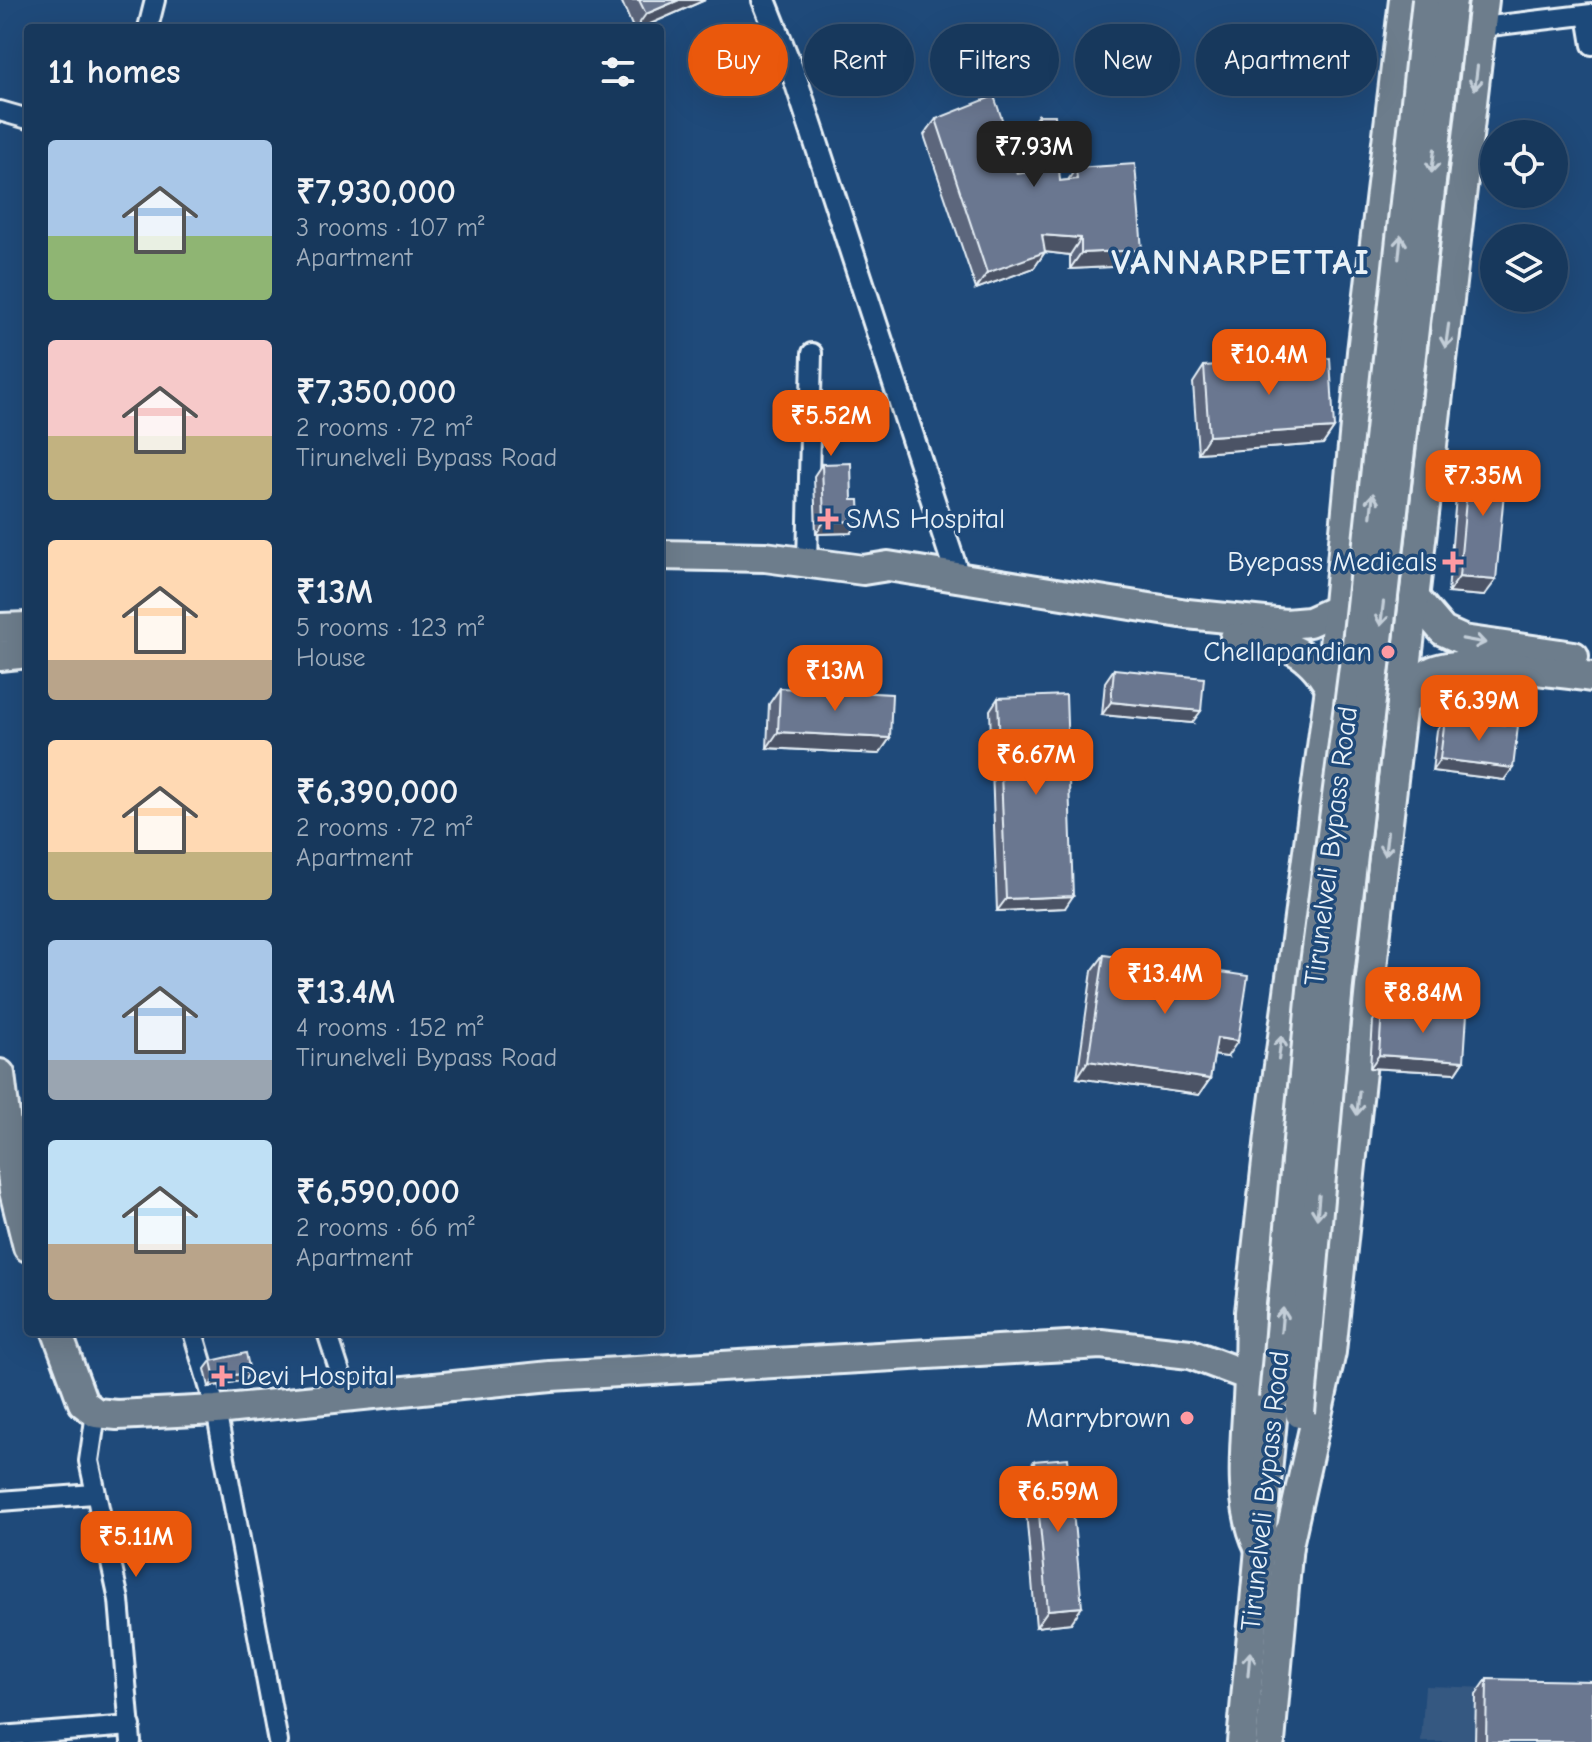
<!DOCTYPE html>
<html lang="en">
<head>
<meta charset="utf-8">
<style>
  :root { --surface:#17385c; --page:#203f62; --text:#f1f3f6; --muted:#9eacbb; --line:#365272; --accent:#ea580c }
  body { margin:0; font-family:"Comic Neue",sans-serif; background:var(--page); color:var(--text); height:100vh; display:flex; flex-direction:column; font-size:30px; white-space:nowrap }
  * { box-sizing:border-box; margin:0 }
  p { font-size:26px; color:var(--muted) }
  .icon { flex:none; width:44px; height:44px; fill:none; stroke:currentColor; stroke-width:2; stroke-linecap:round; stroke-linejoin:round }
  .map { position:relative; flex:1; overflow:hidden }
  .details { position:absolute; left:24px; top:24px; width:640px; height:1312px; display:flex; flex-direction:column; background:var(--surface); border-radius:8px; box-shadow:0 8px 32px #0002,0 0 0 2px var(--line) }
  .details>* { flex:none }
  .guide { position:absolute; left:688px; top:24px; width:760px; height:72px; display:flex; gap:16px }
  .buttons { position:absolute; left:1480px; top:120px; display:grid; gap:16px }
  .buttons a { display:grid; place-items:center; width:88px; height:88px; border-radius:50%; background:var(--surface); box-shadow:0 8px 32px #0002,0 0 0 2px var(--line); font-size:40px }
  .price { position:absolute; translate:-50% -68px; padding:0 18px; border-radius:16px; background:var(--accent); color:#fff; font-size:26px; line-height:52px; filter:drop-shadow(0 2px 4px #0008) }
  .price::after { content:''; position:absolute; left:50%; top:48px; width:24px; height:18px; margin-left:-12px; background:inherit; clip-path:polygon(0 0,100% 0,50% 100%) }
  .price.on { background:#222; color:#fff }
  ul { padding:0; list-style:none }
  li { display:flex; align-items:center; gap:24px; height:200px; padding:0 24px }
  li span { display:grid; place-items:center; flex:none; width:224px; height:160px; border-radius:8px; color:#555 }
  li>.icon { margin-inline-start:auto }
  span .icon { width:96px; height:96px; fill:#fffc; stroke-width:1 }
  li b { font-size:34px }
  h2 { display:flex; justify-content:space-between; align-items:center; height:96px; padding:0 24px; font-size:34px }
  .tag { padding:0 28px; border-radius:36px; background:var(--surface); box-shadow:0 8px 32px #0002,0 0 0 2px var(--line); font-size:28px; line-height:72px }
  .tag.on { background:var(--accent); color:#fff }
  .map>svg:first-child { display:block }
  .built { fill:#365881 }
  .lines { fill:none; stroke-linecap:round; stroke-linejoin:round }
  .minor-casing { stroke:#e8f1f8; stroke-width:24 }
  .tertiary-casing { stroke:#e8f1f8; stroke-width:28 }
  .primary-casing { stroke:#e8f1f8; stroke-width:34 }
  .minor { stroke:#1f4a7a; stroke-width:18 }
  .tertiary { stroke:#1f4a7a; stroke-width:22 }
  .primary { stroke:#6d7d8c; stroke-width:28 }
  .primary-bridge-casing { stroke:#e8f1f8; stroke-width:34; stroke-linecap:butt }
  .primary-bridge { stroke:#6d7d8c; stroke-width:28 }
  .wall { fill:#5c667c; stroke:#e8f1f8; stroke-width:2; fill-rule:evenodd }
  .shaded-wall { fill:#4b5365; stroke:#e8f1f8; stroke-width:2 }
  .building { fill:#6b7790; stroke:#e8f1f8; stroke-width:2; fill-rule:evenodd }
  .oneway { stroke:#c3ced8 }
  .poi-dot { fill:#ff9aa2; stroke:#1f4a7a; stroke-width:3 }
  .labels { text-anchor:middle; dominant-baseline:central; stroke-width:7; stroke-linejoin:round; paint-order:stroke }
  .poi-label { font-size:28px; fill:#e8f1f8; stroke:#1f4a7a; text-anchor:end }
  .street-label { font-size:28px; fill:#e8f1f8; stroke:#1f4a7a }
  .district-label { font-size:36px; font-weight:bold; letter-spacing:2px; fill:#e8f1f8; stroke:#1f4a7a }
</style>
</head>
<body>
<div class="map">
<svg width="1592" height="1742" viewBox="0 0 1592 1742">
  <rect width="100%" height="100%" fill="#1f4a7a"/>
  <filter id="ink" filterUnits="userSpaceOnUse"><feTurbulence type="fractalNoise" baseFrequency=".0125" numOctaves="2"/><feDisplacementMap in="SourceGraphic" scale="16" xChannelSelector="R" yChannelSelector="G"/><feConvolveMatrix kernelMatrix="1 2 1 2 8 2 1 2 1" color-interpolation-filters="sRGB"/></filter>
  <g filter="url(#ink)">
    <!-- built -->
    <polygon class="built" points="1425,1686 1592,1691 1592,1742 1421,1742"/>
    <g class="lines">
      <!-- minor casing -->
      <g class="minor-casing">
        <g id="minor">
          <polyline points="1587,15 1592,45"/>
          <polyline points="1482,27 1592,14"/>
          <polyline points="148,28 155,0"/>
          <polyline points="0,111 28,119"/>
          <polyline points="807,563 812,353"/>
          <polyline points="193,1332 216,1410 278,1742"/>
          <polyline points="327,1332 348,1397"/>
          <polyline points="96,1413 89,1461 119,1600 131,1742"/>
          <polyline points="0,1501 94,1494"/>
          <polyline points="0,1736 131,1726"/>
        </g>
      </g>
      <!-- tertiary casing -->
      <g class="tertiary-casing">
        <polyline id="tertiary" points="764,0 796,81 959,580"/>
      </g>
      <!-- primary casing -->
      <g class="primary-casing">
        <g id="primary">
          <polyline points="660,555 765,557 863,570 888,566 1187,614 1286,624 1309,622 1338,609"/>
          <polyline points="1414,597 1443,631 1463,640 1574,656"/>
          <polyline points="0,628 28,627"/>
          <path d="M1235 638C1281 643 1306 645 1330 688"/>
          <polyline points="0,656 28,653"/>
          <path d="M1403 705C1411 694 1419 680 1431 672 1460 656 1557 673 1592 677"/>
          <polyline points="0,1074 14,1191 28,1247"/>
          <path d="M57 1332 83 1403 96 1413 117 1415 216 1410 551 1376 1101 1344 1190 1354 1249 1376C1248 1430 1235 1498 1259 1547"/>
          <polyline points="1249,1376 1250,1312 1272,1118 1330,688 1362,352 1404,0"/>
          <polyline points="1287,1550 1331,1352 1383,865 1484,0"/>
          <polyline points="1242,1742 1274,1398"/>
          <polyline points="1270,1742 1289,1533"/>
        </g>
      </g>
      <!-- minor -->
      <use href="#minor" class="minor"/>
      <!-- tertiary -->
      <use href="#tertiary" class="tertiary"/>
      <!-- primary -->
      <use href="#primary" class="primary"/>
      <!-- primary-bridge casing -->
      <g class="primary-bridge-casing">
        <g id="primary-bridge">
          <polyline points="1274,1398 1313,979 1356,652 1427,0"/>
          <polyline points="1300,1413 1338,985 1452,0"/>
        </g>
      </g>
      <!-- primary-bridge -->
      <use href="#primary-bridge" class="primary-bridge"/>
    </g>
    <!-- wall -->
    <g class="wall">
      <polygon points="621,0 705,0 641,28 633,28"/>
      <path d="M1038 115 1060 181 1068 180 1076 168 1131 266 1070 269V255L1045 252 1034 268 976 289 924 135 936 119 1004 125H1031ZM1013 161H1017L1018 174H1017Z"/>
      <polygon points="1204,366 1334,428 1323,444 1198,453 1193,383"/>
      <polygon points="1470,456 1484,596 1448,593 1458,472"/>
      <polygon points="822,464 852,500 860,521 851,533 816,534 814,476"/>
      <polygon points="1114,669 1192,723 1102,715 1105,682"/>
      <polygon points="780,688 890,738 879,754 767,748 769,704"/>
      <polygon points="998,698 1065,908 997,911 990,710"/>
      <polygon points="1445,718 1504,780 1432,771 1437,730"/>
      <polygon points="1104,955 1227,1057 1214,1055 1210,1079 1199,1095 1077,1078 1092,971"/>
      <polygon points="1382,1009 1464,1061 1456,1073 1370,1068 1373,1021"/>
      <polygon points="211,1361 250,1372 244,1380 209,1387 205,1369"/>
      <polygon points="1034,1461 1071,1623 1036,1627 1023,1477"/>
      <polygon points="1487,1679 1592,1742 1475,1742 1476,1695"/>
    </g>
    <!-- shaded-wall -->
    <g class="shaded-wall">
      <polygon points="679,0 705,0 641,28 636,28 646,14"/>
      <polygon points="1008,145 1029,145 1017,161 997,162"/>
      <polygon points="1042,235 1081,238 1070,255 1045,252 1034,268 976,289 987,273"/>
      <polygon points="1142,250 1131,266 1070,269 1081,253"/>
      <polygon points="1334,428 1323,444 1198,453 1209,436"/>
      <polygon points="860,521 851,533 816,534 824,522"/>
      <polygon points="1459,577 1496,580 1484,596 1448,593"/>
      <polygon points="1111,702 1201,711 1192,723 1102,715"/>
      <polygon points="778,732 890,738 879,754 767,748"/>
      <polygon points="1440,759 1513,768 1504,780 1432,771"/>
      <polygon points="1073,896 1065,908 997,911 1006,899"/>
      <polygon points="1217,1038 1238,1041 1227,1057 1205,1054"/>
      <polygon points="1379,1055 1464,1061 1456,1073 1370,1068"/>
      <polygon points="1088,1061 1210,1079 1199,1095 1077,1078"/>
      <polygon points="250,1372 244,1380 209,1387 215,1379"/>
      <polygon points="1082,1607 1071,1623 1036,1627 1048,1610"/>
    </g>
    <!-- building -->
    <g class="building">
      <polygon points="639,0 679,0 646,14"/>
      <rect x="360" y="25" width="28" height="3"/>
      <path d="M994 96 1004 125H1038V115H1055L1060 181 1077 179 1076 168 1135 164 1142 250 1081 253V238L1042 235 1045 252 987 273 936 119ZM1008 145H1029L1030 172 1017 174Z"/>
      <polygon points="1330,358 1334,428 1209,436 1204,366"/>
      <polygon points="1470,456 1507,459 1496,580 1459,577"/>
      <polygon points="851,463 852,500 859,500 860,521 824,522 822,464"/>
      <polygon points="1114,669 1204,678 1201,711 1111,702"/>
      <polygon points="780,688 892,694 890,738 778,732"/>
      <polygon points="1066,695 1073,896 1006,899 998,698"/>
      <polygon points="1445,718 1518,726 1513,768 1440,759"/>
      <polygon points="1104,955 1248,976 1238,1041 1217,1038 1210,1079 1088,1061"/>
      <polygon points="1382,1009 1467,1014 1464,1061 1379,1055"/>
      <polygon points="246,1353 250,1372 215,1379 211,1361"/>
      <polygon points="1068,1458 1082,1607 1048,1610 1034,1461"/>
      <polygon points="1487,1679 1592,1681 1592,1742 1486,1742"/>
    </g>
    <!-- one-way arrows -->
    <defs><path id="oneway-shaft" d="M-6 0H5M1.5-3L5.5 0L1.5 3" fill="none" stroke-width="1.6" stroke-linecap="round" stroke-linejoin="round" transform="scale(2)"/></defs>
    <g class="oneway">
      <use href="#oneway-shaft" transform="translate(1476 78) rotate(97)"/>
      <use href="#oneway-shaft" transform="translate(1433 161) rotate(97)"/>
      <use href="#oneway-shaft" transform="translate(1400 247) rotate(-84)"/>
      <use href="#oneway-shaft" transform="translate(1447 336) rotate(98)"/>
      <use href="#oneway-shaft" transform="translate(1372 505) rotate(-84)"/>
      <use href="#oneway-shaft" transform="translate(1382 614) rotate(97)"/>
      <use href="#oneway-shaft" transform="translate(1474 641) rotate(10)"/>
      <use href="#oneway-shaft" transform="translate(1386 844) rotate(97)"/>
      <use href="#oneway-shaft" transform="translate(1280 1048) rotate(-83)"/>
      <use href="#oneway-shaft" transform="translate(1358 1103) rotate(95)"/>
      <use href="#oneway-shaft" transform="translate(1318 1207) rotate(95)"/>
      <use href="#oneway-shaft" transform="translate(1282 1320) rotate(-85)"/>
      <use href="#oneway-shaft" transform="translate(1249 1664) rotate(-85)"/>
    </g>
  </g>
  <!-- markers -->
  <g class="poi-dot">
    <path d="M824 507h8v8h8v8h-8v8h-8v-8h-8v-8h8z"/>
    <path d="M1449 550h8v8h8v8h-8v8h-8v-8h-8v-8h8z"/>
    <circle cx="1388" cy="652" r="8"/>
    <path d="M218 1364h8v8h8v8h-8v8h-8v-8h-8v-8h8z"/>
    <circle cx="1187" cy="1418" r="8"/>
  </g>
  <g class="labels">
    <!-- poi labels -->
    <g class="poi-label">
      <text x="846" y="519" text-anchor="start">SMS Hospital</text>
      <text x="1437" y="562">Byepass Medicals</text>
      <text x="1372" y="652">Chellapandian</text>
      <text x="240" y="1376" text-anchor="start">Devi Hospital</text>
      <text x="1171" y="1418">Marrybrown</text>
    </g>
    <!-- street labels -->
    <g class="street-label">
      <text transform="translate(1331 846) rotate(-83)">Tirunelveli Bypass Road</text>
      <text transform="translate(1265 1491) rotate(-84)">Tirunelveli Bypass Road</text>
    </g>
    <!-- district labels -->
    <g class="district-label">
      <text x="1241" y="262">VANNARPETTAI</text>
    </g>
  </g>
</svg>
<div class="buttons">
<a><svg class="icon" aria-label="locate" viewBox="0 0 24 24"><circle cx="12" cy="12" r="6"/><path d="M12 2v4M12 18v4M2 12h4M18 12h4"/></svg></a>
<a><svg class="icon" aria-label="layers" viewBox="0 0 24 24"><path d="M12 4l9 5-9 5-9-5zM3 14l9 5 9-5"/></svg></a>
</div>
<b class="price on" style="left:1034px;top:189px">₹7.93M</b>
<b class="price" style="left:1269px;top:397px">₹10.4M</b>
<b class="price" style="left:831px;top:458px">₹5.52M</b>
<b class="price" style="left:1483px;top:518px">₹7.35M</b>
<b class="price" style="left:835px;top:713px">₹13M</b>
<b class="price" style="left:1479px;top:743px">₹6.39M</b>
<b class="price" style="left:1036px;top:797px">₹6.67M</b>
<b class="price" style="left:1165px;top:1016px">₹13.4M</b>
<b class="price" style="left:1423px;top:1035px">₹8.84M</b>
<b class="price" style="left:1058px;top:1534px">₹6.59M</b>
<b class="price" style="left:136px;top:1579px">₹5.11M</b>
<div class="guide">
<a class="tag on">Buy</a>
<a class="tag">Rent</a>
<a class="tag">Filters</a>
<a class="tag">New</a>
<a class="tag">Apartment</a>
</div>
<section class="details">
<h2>11 homes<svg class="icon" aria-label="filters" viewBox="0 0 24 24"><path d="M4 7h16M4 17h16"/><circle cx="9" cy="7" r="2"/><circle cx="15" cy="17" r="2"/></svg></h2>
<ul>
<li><span style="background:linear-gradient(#a9c7e8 60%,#8fb573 0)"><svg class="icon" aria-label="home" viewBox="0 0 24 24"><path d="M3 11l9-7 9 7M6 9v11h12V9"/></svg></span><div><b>₹7,930,000</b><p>3 rooms · 107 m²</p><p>Apartment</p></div></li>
<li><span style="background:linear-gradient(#f6c9c9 60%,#c2b280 0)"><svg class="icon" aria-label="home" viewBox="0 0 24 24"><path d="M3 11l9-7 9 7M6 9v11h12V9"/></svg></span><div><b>₹7,350,000</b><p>2 rooms · 72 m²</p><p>Tirunelveli Bypass Road</p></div></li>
<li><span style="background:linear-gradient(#ffd9b3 75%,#b9a48a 0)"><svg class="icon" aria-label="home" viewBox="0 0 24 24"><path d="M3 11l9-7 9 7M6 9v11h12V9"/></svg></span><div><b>₹13M</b><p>5 rooms · 123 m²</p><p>House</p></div></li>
<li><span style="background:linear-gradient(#ffd9b3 70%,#c2b280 0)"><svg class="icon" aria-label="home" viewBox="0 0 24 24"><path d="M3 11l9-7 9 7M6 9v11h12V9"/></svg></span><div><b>₹6,390,000</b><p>2 rooms · 72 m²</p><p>Apartment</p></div></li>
<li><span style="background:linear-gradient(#a9c7e8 75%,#9aa5b1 0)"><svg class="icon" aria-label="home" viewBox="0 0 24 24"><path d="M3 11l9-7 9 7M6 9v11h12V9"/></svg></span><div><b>₹13.4M</b><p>4 rooms · 152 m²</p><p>Tirunelveli Bypass Road</p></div></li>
<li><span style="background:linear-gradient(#bfe0f5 65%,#b9a48a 0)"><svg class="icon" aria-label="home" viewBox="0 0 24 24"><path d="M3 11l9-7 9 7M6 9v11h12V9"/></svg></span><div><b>₹6,590,000</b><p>2 rooms · 66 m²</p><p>Apartment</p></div></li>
</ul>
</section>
</div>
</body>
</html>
